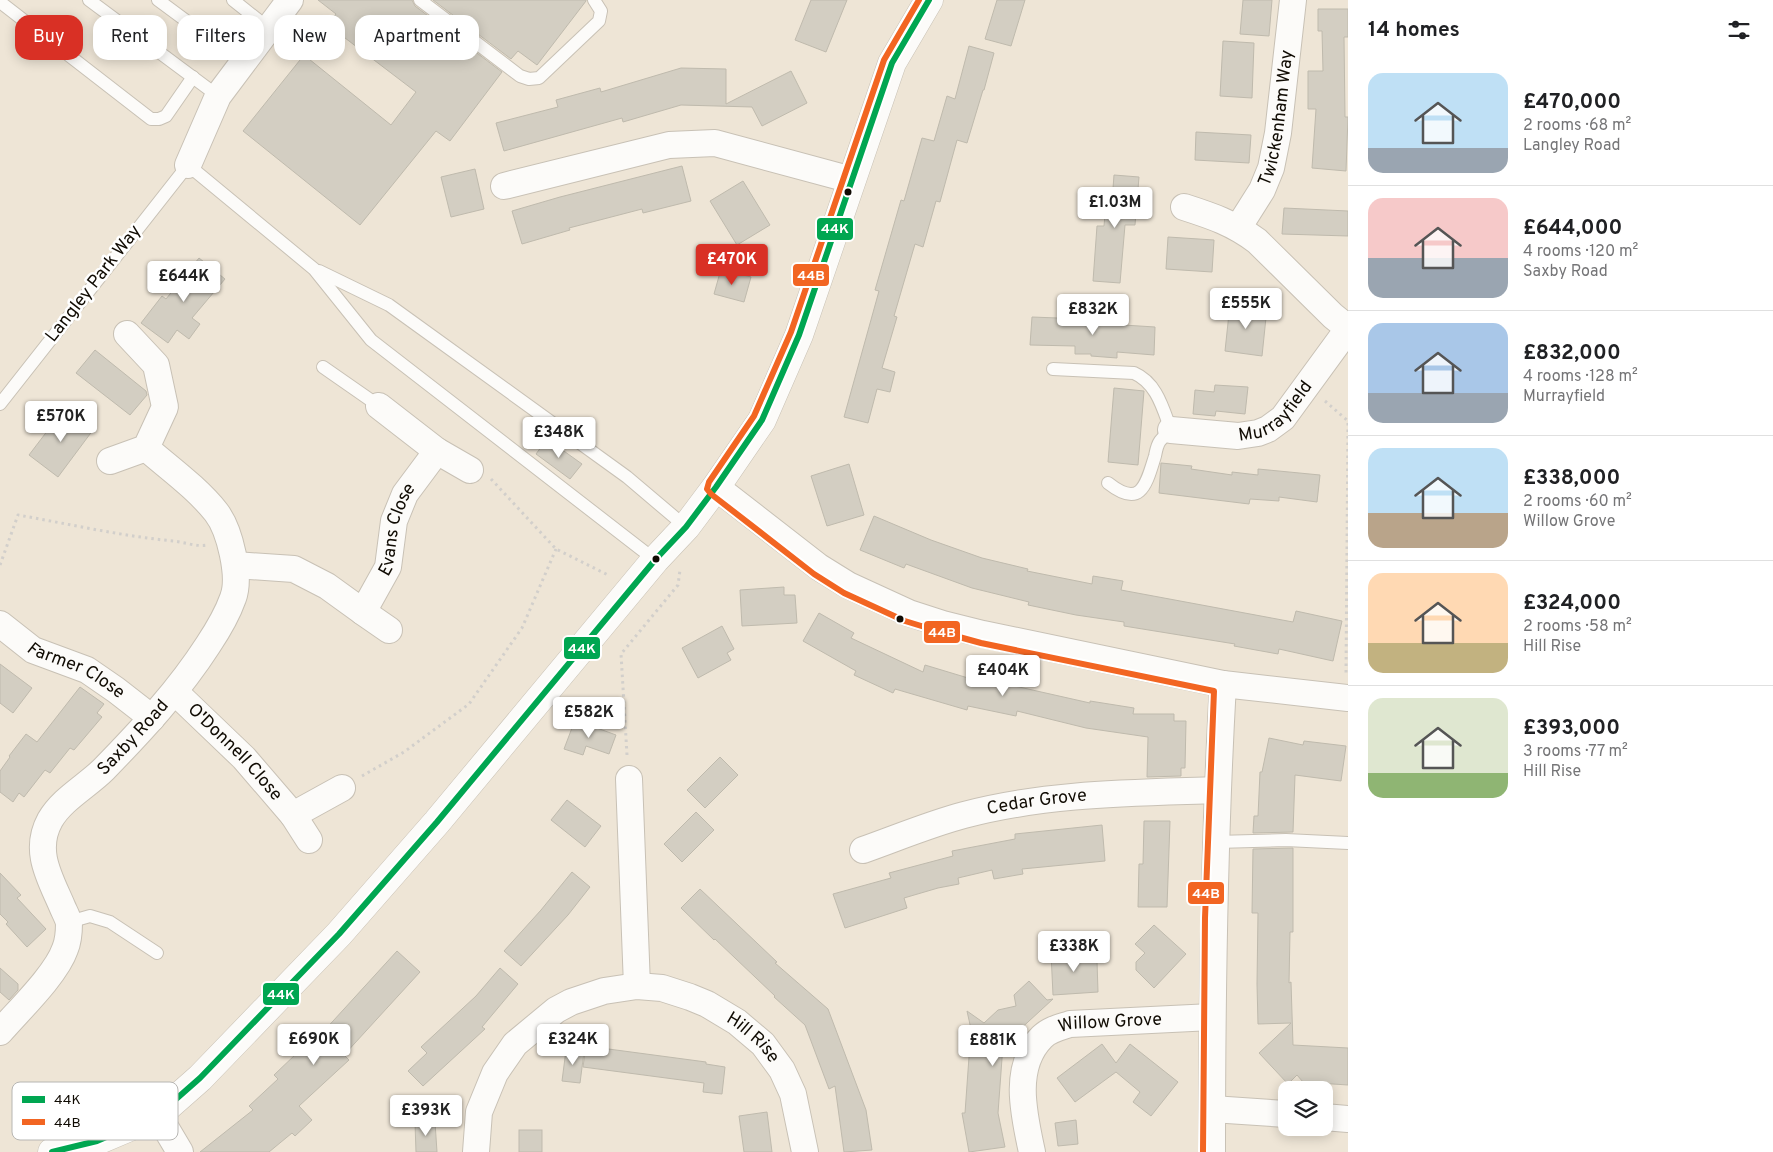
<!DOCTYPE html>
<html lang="en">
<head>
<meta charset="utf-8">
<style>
  :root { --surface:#fff; --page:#f6f6f6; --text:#202124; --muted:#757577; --line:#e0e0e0; --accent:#d93025 }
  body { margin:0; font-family:Overpass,sans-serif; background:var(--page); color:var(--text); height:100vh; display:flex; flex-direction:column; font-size:19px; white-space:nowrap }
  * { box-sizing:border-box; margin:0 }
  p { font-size:16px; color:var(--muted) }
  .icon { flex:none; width:28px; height:28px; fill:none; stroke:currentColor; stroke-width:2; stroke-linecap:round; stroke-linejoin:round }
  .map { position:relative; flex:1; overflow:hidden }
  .details { display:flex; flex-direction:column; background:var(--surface); width:425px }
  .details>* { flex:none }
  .guide { position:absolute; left:15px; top:15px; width:475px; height:45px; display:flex; gap:10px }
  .fabs { position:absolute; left:1278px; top:1081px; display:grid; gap:10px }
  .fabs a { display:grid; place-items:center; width:55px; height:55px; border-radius:10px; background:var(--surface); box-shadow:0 2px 12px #0003; font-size:25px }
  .price { position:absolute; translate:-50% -42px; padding:0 11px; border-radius:5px; background:#fff; color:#222; font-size:16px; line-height:32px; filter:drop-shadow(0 1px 2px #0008) }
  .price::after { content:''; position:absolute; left:50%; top:30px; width:15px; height:11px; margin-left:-8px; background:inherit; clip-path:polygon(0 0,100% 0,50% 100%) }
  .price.active { background:var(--accent); color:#fff }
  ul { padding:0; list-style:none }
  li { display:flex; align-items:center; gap:15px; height:125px; padding:0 20px }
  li+li { border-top:1px solid var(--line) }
  li span { display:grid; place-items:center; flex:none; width:140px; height:100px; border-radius:15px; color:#555 }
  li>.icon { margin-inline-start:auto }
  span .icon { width:60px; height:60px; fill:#fffc; stroke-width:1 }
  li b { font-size:21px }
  h2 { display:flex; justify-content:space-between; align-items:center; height:60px; padding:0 20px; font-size:21px }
  .tag { padding:0 18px; border-radius:15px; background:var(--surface); box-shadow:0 2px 12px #0003; font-size:18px; line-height:45px }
  .tag.active { background:var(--accent); color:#fff }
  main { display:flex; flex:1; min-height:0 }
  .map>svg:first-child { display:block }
  .building { fill:#d3cec2; stroke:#bfbaad }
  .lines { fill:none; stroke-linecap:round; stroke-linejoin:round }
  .lane-casing { stroke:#c8c1b5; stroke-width:14 }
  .street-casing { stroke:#c8c1b5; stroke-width:28 }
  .secondary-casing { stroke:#c8c1b5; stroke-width:29 }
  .path { stroke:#d2cfcb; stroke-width:3; stroke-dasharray:2.5 4; stroke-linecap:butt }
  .lane { stroke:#fcfbf9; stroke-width:12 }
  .street { stroke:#fcfbf9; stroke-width:26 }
  .secondary { stroke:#fcfbf9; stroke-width:28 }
  .bus-1-casing { stroke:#fff; stroke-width:10 }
  .bus-2-casing { stroke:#fff; stroke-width:10 }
  .bus-1 { stroke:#00a651; stroke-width:6 }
  .bus-2 { stroke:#f26522; stroke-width:6 }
  .bus-dot { fill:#100b03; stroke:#fff; stroke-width:2 }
  .labels { text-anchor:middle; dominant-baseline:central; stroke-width:5; stroke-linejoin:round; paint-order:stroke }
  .street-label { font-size:18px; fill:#100b03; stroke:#fff }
  .key { fill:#fff; stroke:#b7b6b3; stroke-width:1 }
  .key-label { font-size:14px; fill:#100b03 }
  .line-badge { stroke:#fff; stroke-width:2 }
  .badge-label { font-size:14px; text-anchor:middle; font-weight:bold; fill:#fff }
</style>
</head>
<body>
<main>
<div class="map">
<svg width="1348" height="1152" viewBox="0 0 1348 1152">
  <rect width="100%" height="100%" fill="#eee5d6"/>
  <!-- building -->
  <g class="building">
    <polygon points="318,0 412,0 415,6 502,72 450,141 436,131 360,225 243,131 304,55 391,125 416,92 328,25 336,14"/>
    <polygon points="433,0 586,0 586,1 537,65 518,51 511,59"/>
    <polygon points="811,0 847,0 826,52 795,40"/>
    <polygon points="997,0 1025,0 1011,46 985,39"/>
    <polygon points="1243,0 1272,0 1269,36 1240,34"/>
    <polygon points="1318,9 1348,9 1348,37 1344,37 1345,117 1348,117 1346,171 1312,168 1316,109 1308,109 1308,71 1323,71 1322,31 1318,31"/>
    <polygon points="1223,41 1254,43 1252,98 1220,96"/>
    <polygon points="969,46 994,53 984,90 983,90 967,143 957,140 940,202 936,201 923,247 915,244 894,316 897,317 882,368 895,372 890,392 877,389 868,423 844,417 879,291 875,290 901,200 904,201 922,138 934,141 947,96 955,99"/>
    <polygon points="681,68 726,69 726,104 791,71 807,103 762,126 752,107 681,105 623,122 622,118 504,151 496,123 558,107 556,100 600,88 601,92"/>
    <polygon points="1196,132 1251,135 1249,163 1195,160"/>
    <polygon points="682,166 691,201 643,213 642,209 569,228 570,230 522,244 512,211 560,197"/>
    <polygon points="475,169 484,209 451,217 441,177"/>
    <polygon points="1114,175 1139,177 1135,225 1125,225 1120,283 1093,281 1097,226 1104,226 1106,202 1112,202"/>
    <polygon points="743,181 770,225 737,245 710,201"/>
    <polygon points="1284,208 1348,211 1348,236 1282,234"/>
    <polygon points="1168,237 1214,240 1212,272 1166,269"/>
    <polygon points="199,258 225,279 192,318 200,324 189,339 177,330 168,343 141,323 162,296 166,299"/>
    <polygon points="721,269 751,277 744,302 714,294"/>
    <polygon points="1230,304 1267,308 1262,356 1225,351"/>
    <polygon points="1032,317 1108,320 1108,324 1155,327 1154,355 1117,352 1117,358 1091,356 1091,354 1075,354 1075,346 1030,345"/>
    <polygon points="95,350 146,391 147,395 130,415 76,373"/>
    <polygon points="1215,385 1248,387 1245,414 1216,411 1215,416 1193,414 1195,390 1214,392"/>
    <polygon points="1114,388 1144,391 1138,465 1108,462"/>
    <polygon points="64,409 93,430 58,477 29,455"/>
    <polygon points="547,439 582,464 570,479 536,454"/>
    <polygon points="1161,463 1192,466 1191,469 1232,475 1232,472 1258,475 1258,469 1320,475 1317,502 1279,497 1279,501 1250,499 1249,504 1159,493"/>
    <polygon points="849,464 864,515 827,526 811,476"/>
    <polygon points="874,516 931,540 982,558 1028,569 1027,571 1092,584 1093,576 1123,581 1121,590 1293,622 1296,611 1342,621 1333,661 1279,649 1278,654 1234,646 1235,644 1124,626 1124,622 1076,615 1028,605 1029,602 972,588 906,564 904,568 860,550"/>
    <polygon points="784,587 784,595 795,595 797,623 742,626 740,590"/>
    <polygon points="819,613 854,633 851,638 923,672 925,665 978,681 979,678 1090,703 1090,701 1134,708 1133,714 1174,714 1174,721 1186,721 1185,768 1181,768 1181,776 1147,777 1148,737 1086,728 1017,711 1016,716 968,706 967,710 895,689 893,693 854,675 856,671 803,641"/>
    <polygon points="722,626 734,649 727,653 731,660 698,678 682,648"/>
    <polygon points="0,664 32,688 13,713 0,703"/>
    <polygon points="80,687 104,704 97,713 102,717 74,750 70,748 50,773 45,770 24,797 19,793 13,802 0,792 0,771 10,757 9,756 26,734 37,742"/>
    <polygon points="575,720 616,735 609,754 586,746 583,755 564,749"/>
    <polygon points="1269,738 1303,745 1304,741 1346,746 1341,781 1295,775 1293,832 1253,833 1254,816 1258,816 1260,772 1262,772"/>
    <polygon points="720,757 738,775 705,808 687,790"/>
    <polygon points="567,800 601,826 585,847 551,820"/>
    <polygon points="696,812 714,830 682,862 664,844"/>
    <polygon points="1144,821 1170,821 1167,907 1138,907 1139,864 1143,864"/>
    <polygon points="1102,825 1105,861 1022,869 1023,874 994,879 992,870 958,878 959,884 938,888 904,898 907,908 845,928 833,894 891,878 889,873 953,856 952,851 1015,839 1015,834"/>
    <polygon points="1293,848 1293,932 1290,932 1289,983 1291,982 1293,1045 1348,1048 1348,1085 1303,1082 1297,1075 1288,1084 1259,1053 1291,1023 1258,1024 1257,984 1258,913 1252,913 1253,849"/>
    <polygon points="572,872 590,887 568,915 521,966 504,951 541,910"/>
    <polygon points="0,873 21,895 17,898 46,929 27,947 6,924 8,922 0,914"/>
    <polygon points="700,889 777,962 775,963 828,1009 866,1110 872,1150 844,1152 835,1086 829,1089 805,1025 774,997 775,996 715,939 714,940 681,908"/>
    <polygon points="1154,925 1186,954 1154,988 1136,970 1136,962 1145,953 1135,944"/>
    <polygon points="397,951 420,972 344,1055 349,1060 299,1106 312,1120 295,1136 292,1133 269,1152 200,1152 253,1110 249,1106 278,1079 274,1075 321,1030 323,1032"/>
    <polygon points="1088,951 1089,962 1097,961 1098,992 1053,995 1051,953"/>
    <polygon points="0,968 18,984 18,990 9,1000 0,992"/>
    <polygon points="500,968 518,984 482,1027 485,1029 423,1086 408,1071 427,1053 421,1047 476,996"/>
    <polygon points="1029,981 1047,1000 1053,999 1003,1045 998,1113 1005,1147 969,1152 962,1113 965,1113 971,1029 967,1011 984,1023 998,1010 1016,1006 1014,995"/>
    <polygon points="1102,1044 1116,1063 1130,1044 1178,1082 1151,1116 1133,1102 1140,1092 1116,1072 1075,1102 1057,1078"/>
    <polygon points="586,1046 706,1062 706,1064 725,1067 722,1094 703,1092 704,1083 583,1067"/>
    <polygon points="566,1050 584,1052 580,1083 562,1081"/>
    <polygon points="767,1112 772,1152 744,1152 739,1116"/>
    <polygon points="1076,1120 1078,1144 1058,1146 1055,1123"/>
    <polygon points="435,1122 437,1152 416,1152 415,1123"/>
    <rect x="519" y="1130" width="23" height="22"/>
  </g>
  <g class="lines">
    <!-- lane casing -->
    <g class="lane-casing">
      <g id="lane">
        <polyline points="89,0 218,96"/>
        <polyline points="158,0 243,63"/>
        <polyline points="233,0 268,28"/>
        <polyline points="420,0 520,76 529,79 539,78 599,21 601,11 594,0"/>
        <polyline points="0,2 151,119 159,119 166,116 193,77"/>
        <polyline points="319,271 389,305 627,477 686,527"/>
        <polyline points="323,367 379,406"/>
        <path d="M1053 369 1134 373C1157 383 1163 409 1171 430 1168 434 1163 437 1160 441 1157 445 1156 451 1155 456 1146 485 1141 509 1108 483"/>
        <polyline points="0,404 188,165 314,269 371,340 655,560"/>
        <polyline points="1216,842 1286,840 1348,843"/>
        <polyline points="69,922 90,916 110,922 157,953"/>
      </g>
    </g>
    <!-- street casing -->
    <g class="street-casing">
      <g id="street">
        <polyline points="188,165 218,96 290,0"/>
        <polyline points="504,186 669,145 715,143 852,180"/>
        <path d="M1184 207C1212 216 1233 223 1257 241L1333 316 1348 328"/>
        <path id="s1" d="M1238 228 1262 190 1271 168 1278 133 1293 0"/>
        <path id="s2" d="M1171 430 1238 436 1258 433 1268 429 1283 418 1348 329"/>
        <polyline points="437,451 470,470"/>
        <polyline points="110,461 146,448 165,407 156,365 127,334"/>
        <polyline points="716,487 819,567 848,585 909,613 943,624 983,634 1223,684 1348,698"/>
        <path id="s3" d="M235 565 294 569 327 586 363 612 388 567 394 521 405 494 437 451 379 406"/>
        <polyline points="363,612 389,630"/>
        <path id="s4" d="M0 624 33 650 87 670 116 690 152 718"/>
        <path id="s5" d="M175 692 244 758 293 815 342 788"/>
        <polyline points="629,779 637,986"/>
        <polyline points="293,815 309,840"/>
        <path id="s6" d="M863 850C897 838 930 824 964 815 1047 793 1132 793 1217 790"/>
        <path id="s7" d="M0 1032C18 1011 56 975 65 949 68 942 69 931 69 923 68 918 64 911 62 906 50 878 33 851 50 820 62 799 87 786 104 769 142 730 179 690 208 645 218 630 227 615 233 598 241 577 230 530 216 512 197 488 169 468 146 448"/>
        <polyline points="1212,1109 1286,1114"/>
        <polyline points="158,1115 180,1152"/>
        <polyline points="1324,1117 1348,1119"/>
        <path id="s8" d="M476 1152 479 1112 495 1073 515 1044 556 1010 571 1002 604 991 637 986 662 988 690 997 707 1004 737 1022 763 1044 782 1070 793 1094 805 1152"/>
        <path id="s9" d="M1032 1152C1024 1115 1012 1067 1042 1037 1050 1029 1061 1027 1070 1024L1212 1017"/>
        <path d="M1212 1152C1212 996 1214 840 1223 684"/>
      </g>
    </g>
    <!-- secondary casing -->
    <g class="secondary-casing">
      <polyline id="secondary" points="52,1152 97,1141 158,1115 200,1078 339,934 437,822 655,560 686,527 716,487 762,420 799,335 892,63 929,0"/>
    </g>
    <!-- path -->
    <g class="path">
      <polyline points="1325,401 1348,421 1346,674"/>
      <polyline points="491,479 556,549 610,576"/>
      <path d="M0 565 18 515C69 524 121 536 173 541 184 542 196 547 207 545"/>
      <polyline points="627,755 621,654 678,585 680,570"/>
      <polyline points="362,776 404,752 469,704 522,628 556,549"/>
    </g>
    <!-- lane -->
    <use href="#lane" class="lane"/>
    <!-- street -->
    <use href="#street" class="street"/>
    <!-- secondary -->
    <use href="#secondary" class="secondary"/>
    <!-- bus-1 casing -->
    <g class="bus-1-casing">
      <polyline id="bus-1" points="52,1152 97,1141 158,1115 200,1078 339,934 437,822 655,560 686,527 716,487 762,420 799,335 892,63 929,0"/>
    </g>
    <!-- bus-2 casing -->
    <g class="bus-2-casing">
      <polyline id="bus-2" points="919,0 884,60 791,332 754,416 709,482 707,489 711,494 814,574 844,593 905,621 941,632 981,643 1214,691 1205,918 1203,1152"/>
    </g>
    <!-- bus-1 -->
    <use href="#bus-1" class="bus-1"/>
    <!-- bus-2 -->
    <use href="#bus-2" class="bus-2"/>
  </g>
  <!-- markers -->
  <g class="bus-dot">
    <circle cx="848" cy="192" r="4.5"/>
    <circle cx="656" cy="559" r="4.5"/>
    <circle cx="900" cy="619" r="4.5"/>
  </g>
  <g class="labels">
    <!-- street labels -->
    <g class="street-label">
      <text stroke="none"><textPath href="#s1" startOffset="119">Twickenham Way</textPath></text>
      <text transform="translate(94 284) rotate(-52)">Langley Park Way</text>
      <text stroke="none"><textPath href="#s2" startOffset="114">Murrayfield</textPath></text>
      <text stroke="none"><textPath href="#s3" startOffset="231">Evans Close</textPath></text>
      <text stroke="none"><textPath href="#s4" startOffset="90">Farmer Close</textPath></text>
      <text stroke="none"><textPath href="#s7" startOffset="359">Saxby Road</textPath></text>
      <text stroke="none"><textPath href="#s5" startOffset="85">O'Donnell Close</textPath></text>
      <text stroke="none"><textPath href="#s6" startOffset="181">Cedar Grove</textPath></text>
      <text stroke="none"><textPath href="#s9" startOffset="192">Willow Grove</textPath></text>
      <text stroke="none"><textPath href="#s8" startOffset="386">Hill Rise</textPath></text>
    </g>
  </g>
  <!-- legend -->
  <rect x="12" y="1082" width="166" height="58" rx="8" class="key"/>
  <rect x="22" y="1096" width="23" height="7" fill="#00a651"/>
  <rect x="22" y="1119" width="23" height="6" fill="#f26522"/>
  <g class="key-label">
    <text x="54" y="1104">44K</text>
    <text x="54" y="1127">44B</text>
  </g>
  <g class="line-badge">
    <rect x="816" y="217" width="38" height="24" rx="5" fill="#00a651"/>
    <rect x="792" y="263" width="38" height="24" rx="5" fill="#f26522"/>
    <rect x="923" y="620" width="38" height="24" rx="5" fill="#f26522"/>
    <rect x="563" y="636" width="38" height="24" rx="5" fill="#00a651"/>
    <rect x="1187" y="881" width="38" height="24" rx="5" fill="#f26522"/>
    <rect x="262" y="982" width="38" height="24" rx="5" fill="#00a651"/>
  </g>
  <g class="badge-label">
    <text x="835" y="233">44K</text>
    <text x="811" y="280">44B</text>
    <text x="942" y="637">44B</text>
    <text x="582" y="653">44K</text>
    <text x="1206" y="898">44B</text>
    <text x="281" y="999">44K</text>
  </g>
</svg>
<div class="fabs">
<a><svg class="icon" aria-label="layers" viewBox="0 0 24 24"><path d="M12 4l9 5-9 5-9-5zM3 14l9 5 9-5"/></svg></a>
</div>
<b class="price" style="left:1115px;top:229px">£1.03M</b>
<b class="price active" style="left:732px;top:286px">£470K</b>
<b class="price" style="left:184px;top:303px">£644K</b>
<b class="price" style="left:1246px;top:330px">£555K</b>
<b class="price" style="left:1093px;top:336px">£832K</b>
<b class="price" style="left:61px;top:443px">£570K</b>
<b class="price" style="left:559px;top:459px">£348K</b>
<b class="price" style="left:1003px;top:697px">£404K</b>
<b class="price" style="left:589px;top:739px">£582K</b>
<b class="price" style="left:1074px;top:973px">£338K</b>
<b class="price" style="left:314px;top:1066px">£690K</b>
<b class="price" style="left:573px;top:1066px">£324K</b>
<b class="price" style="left:993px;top:1067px">£881K</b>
<b class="price" style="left:426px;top:1137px">£393K</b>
<div class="guide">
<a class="tag active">Buy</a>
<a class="tag">Rent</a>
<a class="tag">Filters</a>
<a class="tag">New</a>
<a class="tag">Apartment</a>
</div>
</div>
<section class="details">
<h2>14 homes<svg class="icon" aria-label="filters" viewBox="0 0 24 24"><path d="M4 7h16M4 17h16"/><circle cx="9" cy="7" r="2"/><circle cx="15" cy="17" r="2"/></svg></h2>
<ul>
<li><span style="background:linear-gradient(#bfe0f5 75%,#9aa5b1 0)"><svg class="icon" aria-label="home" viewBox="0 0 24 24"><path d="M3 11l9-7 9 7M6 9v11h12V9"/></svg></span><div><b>£470,000</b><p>2 rooms · 68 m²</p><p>Langley Road</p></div></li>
<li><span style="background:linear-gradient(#f6c9c9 60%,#9aa5b1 0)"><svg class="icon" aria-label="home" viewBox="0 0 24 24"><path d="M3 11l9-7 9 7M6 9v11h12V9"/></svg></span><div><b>£644,000</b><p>4 rooms · 120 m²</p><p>Saxby Road</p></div></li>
<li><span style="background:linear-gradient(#a9c7e8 70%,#9aa5b1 0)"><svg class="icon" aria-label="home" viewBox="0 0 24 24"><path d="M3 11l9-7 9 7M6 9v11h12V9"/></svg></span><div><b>£832,000</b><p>4 rooms · 128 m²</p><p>Murrayfield</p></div></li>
<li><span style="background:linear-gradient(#bfe0f5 65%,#b9a48a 0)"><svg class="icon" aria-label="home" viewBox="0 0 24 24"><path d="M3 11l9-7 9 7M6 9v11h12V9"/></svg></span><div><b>£338,000</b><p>2 rooms · 60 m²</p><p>Willow Grove</p></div></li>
<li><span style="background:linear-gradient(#ffd9b3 70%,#c2b280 0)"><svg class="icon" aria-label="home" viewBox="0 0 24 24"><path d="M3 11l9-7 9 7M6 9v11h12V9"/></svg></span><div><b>£324,000</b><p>2 rooms · 58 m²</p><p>Hill Rise</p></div></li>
<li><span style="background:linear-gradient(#dfe7d0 75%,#8fb573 0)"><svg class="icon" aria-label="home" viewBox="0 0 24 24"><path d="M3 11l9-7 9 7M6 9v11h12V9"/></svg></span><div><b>£393,000</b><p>3 rooms · 77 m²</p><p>Hill Rise</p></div></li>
</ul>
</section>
</main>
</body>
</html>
